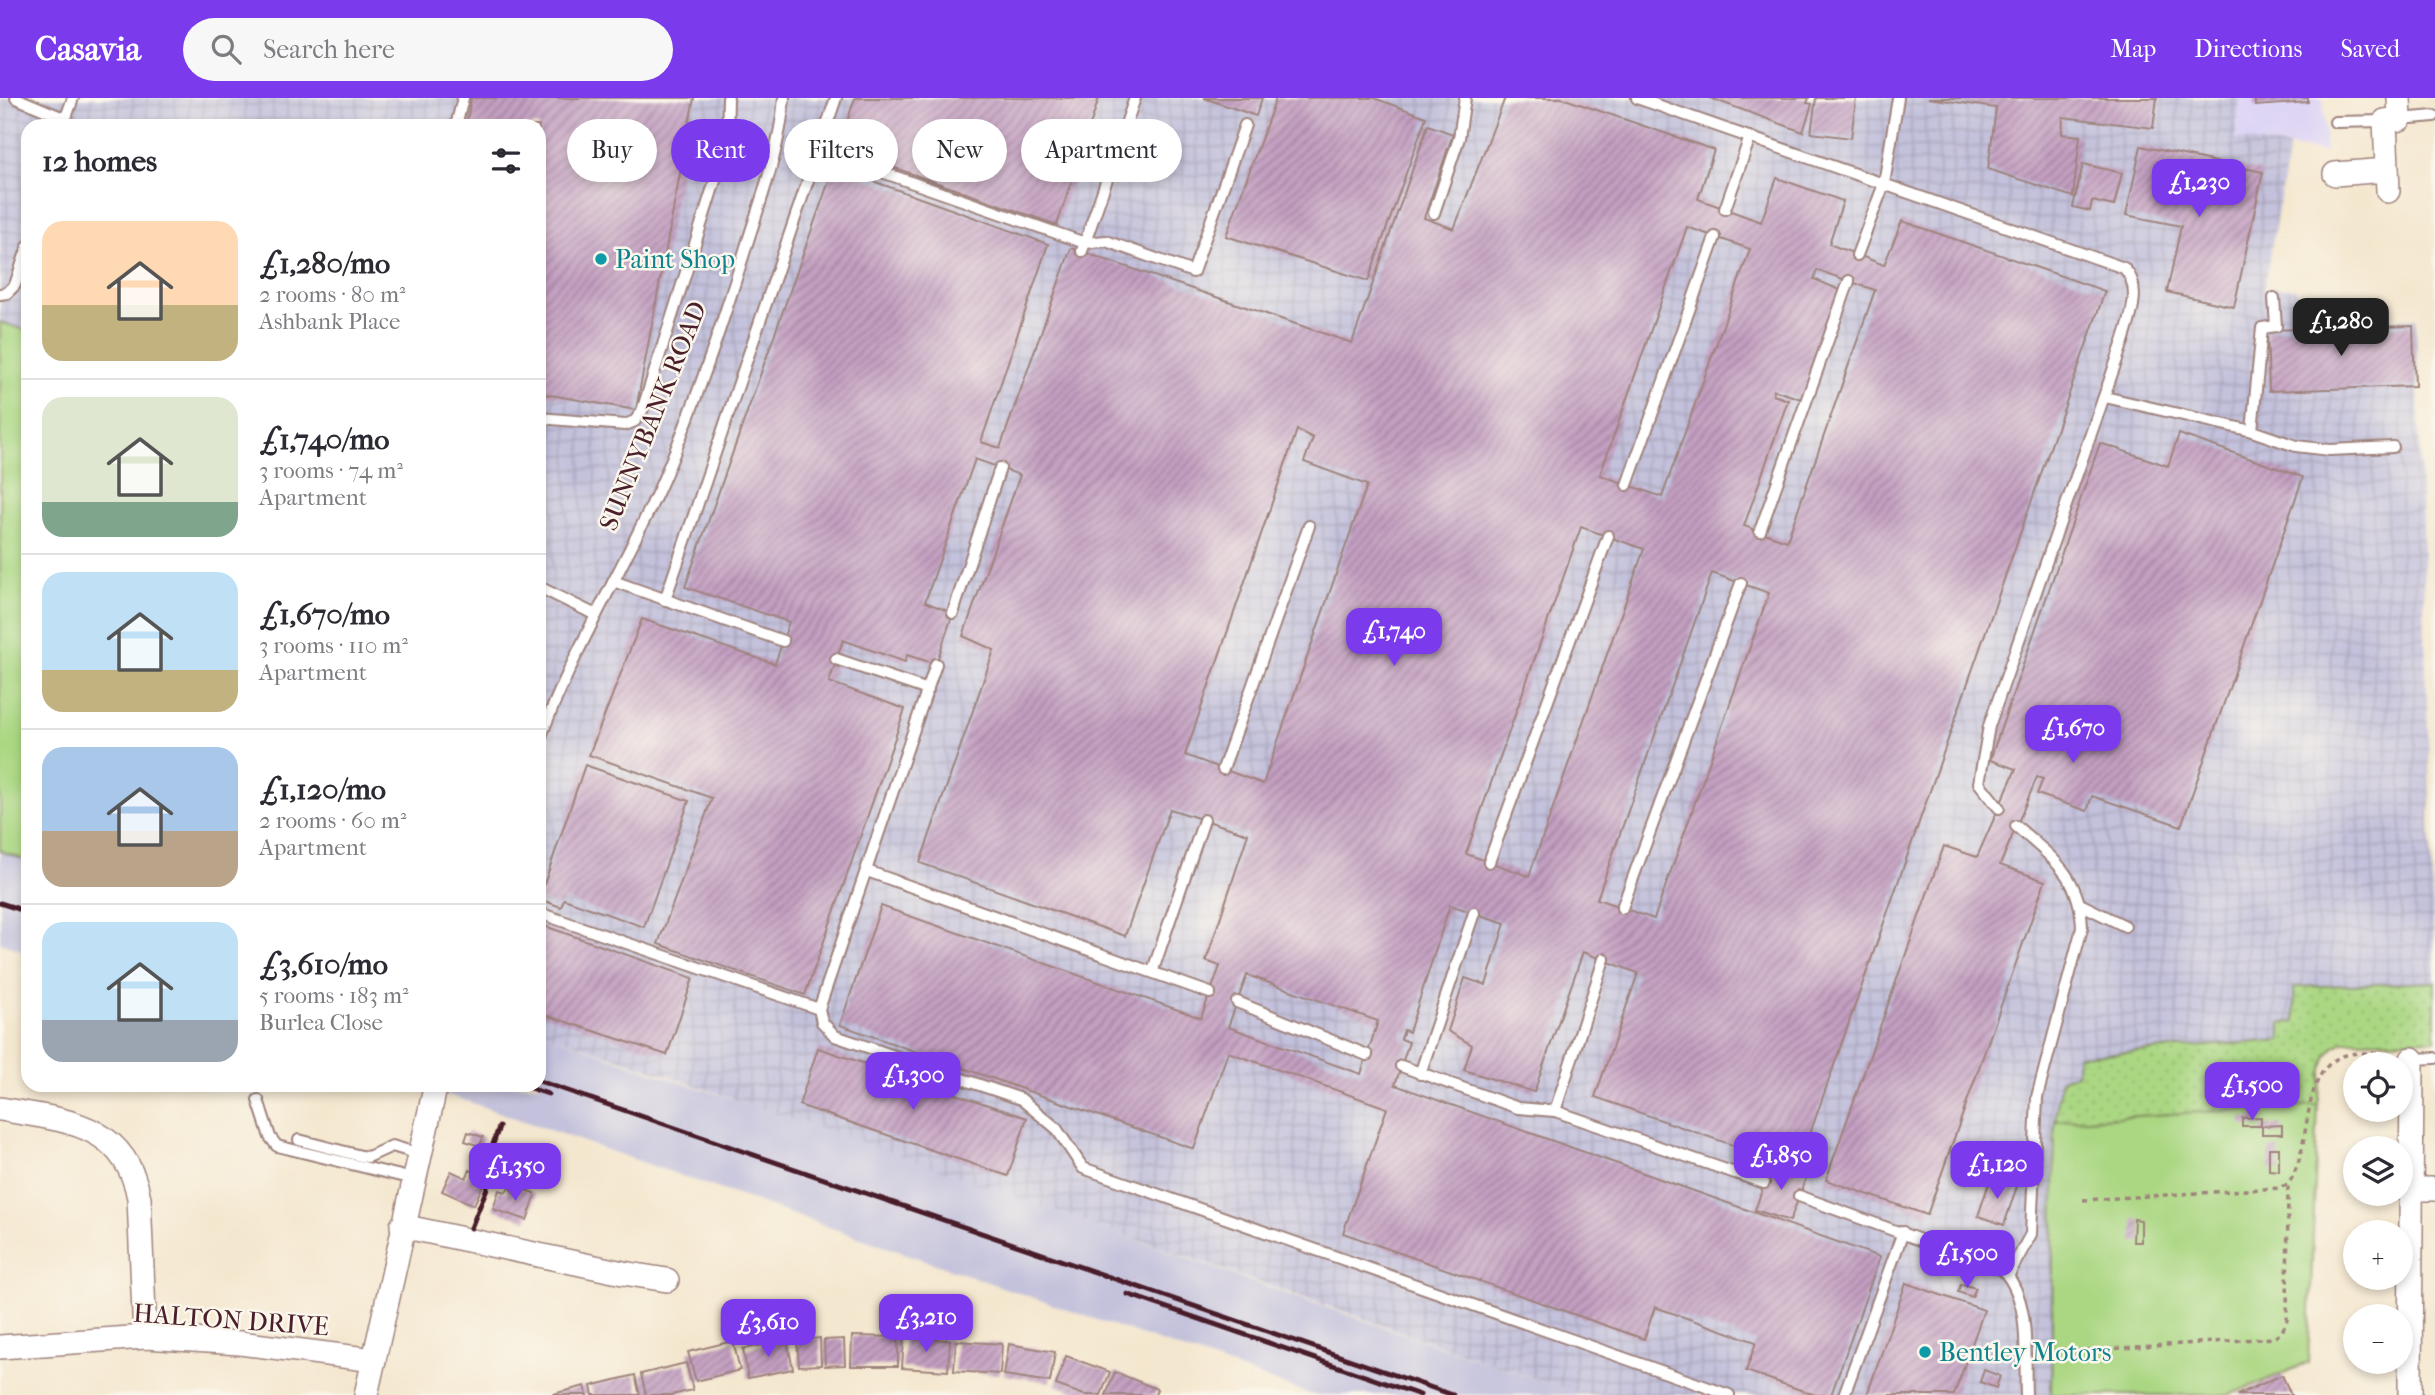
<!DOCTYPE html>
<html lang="en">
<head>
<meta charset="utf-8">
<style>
  :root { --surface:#fff; --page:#f7f7f7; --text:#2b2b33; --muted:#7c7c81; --line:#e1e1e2; --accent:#7c3aed }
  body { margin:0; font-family:"IM FELL French Canon",serif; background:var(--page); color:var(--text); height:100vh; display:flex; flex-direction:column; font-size:26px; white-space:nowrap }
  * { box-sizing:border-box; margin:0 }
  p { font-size:23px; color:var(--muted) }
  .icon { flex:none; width:38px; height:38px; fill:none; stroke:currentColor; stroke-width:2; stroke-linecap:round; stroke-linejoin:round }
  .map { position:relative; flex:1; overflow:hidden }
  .drawer { position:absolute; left:21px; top:21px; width:525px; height:973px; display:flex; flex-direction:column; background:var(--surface); border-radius:21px; box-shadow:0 4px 10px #0003 }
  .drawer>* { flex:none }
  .banner { position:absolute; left:567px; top:21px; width:665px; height:63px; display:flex; gap:14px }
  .tools { position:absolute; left:2343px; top:954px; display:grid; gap:14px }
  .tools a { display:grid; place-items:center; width:70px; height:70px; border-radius:50%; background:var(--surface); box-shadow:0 4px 10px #0003; font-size:35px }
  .price { position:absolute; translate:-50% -60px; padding:0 16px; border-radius:14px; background:var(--accent); color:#fff; font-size:23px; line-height:46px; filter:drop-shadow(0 2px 4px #0008) }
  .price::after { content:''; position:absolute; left:50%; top:42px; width:21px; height:16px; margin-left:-10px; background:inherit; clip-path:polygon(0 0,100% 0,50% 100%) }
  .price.selected { background:#222; color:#fff }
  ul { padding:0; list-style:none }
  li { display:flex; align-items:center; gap:21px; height:175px; padding:0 21px }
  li+li { border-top:2px solid var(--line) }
  li span { display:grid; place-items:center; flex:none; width:196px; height:140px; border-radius:21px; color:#555 }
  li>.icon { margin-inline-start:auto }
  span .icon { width:84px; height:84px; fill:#fffc; stroke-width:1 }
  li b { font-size:30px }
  h2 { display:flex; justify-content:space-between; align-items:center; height:84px; padding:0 21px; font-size:30px }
  .chip { padding:0 24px; border-radius:32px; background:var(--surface); box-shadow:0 4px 10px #0003; font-size:24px; line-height:63px }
  .chip.selected { background:var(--accent); color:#fff }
  header { display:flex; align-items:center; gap:42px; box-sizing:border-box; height:98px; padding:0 35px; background:var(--accent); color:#fff }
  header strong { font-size:33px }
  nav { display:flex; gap:38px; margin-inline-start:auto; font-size:24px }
  .search { width:490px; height:63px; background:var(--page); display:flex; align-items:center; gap:18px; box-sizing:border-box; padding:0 24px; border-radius:38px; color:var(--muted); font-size:26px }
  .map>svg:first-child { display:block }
  .built { fill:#ded5f5 }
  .industrial { fill:url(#industrial-grid) }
  .railway { fill:#c3c1db }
  .grass { fill:url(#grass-dots); stroke:#7a7b57; stroke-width:2 }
  .garden { fill:#abd783; stroke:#7a7b57; stroke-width:2 }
  .building { fill:url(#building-hatch); fill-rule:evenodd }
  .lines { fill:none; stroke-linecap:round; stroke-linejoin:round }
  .lane-casing { stroke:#9f837d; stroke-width:14 }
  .street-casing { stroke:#9f837d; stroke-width:26 }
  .path { stroke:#9f837d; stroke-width:3.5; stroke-dasharray:5 5; stroke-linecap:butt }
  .lane { stroke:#fff; stroke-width:10 }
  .street { stroke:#fff; stroke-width:23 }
  .rail { stroke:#4a1f2b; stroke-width:5 }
  .culture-dot { fill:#0f9aa8; stroke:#fbf7ec; stroke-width:2.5 }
  .labels { text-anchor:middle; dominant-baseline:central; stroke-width:5; stroke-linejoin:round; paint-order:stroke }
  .culture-label { font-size:26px; fill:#0d838f; stroke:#fbf7ec; text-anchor:start }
  .street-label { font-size:26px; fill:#4a1f2b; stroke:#fbf7ec }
</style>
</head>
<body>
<header>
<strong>Casavia</strong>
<div class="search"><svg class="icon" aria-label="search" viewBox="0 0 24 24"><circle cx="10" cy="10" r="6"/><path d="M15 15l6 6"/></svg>Search here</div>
<nav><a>Map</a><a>Directions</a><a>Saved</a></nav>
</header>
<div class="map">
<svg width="2435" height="1297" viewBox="0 0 2435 1297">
  <defs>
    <pattern id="industrial-grid" width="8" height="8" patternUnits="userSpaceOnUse" patternTransform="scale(1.75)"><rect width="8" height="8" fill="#c3c1db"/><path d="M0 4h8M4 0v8" fill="none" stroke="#a9a5bc"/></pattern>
    <pattern id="grass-dots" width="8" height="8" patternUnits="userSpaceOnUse" patternTransform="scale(1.75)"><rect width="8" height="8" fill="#abd783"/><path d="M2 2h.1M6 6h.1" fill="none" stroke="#95b871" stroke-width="1.8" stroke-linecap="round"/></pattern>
    <pattern id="building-hatch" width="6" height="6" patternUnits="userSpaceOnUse" patternTransform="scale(1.75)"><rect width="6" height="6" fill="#c39fc1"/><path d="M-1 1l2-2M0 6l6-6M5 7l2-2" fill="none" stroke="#a0819d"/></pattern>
  </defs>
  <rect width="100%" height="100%" fill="#fbf7ec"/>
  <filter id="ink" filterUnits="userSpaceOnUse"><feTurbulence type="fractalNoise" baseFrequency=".0143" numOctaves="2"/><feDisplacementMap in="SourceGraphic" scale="14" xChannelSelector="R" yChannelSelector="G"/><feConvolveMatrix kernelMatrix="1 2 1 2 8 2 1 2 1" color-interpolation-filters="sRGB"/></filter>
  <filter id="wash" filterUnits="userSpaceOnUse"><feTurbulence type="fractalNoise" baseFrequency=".00686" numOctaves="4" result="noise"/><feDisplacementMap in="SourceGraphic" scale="28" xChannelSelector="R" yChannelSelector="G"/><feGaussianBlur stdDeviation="1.57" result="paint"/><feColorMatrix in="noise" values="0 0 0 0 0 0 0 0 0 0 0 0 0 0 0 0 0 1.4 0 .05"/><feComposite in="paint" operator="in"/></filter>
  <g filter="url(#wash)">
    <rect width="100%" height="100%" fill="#f4e7cf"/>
    <!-- built -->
    <polygon class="built" points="2240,0 2323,0 2326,54 2235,41"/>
    <!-- industrial -->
    <polygon class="industrial" points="0,0 2240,0 2235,41 2289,49 2264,191 2296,190 2304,227 2416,220 2435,884 2295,889 2295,924 2281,942 2078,958 2077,976 2061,981 2055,1023 2051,1297 1582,1297 539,933 539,28 28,28 28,763 0,753"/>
    <!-- railway -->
    <g class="railway">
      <polygon points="0,753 28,763 28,854 0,845"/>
      <polygon points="539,933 656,976 869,1046 1287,1196 1582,1297 1313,1297 443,995 446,987 539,987"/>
    </g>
    <!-- grass -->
    <path class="grass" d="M2435 884V942L2348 943C2319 948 2322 982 2318 1007L2055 1023 2061 981 2077 976 2078 958 2281 942V925L2295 924 2294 889Z"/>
    <!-- garden -->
    <g class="garden">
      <polygon points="0,224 28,233 28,763 0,753"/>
      <polygon points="2318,1007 2308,1265 2229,1297 2051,1297 2055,1023"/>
    </g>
    <g id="blocks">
      <!-- building -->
      <g class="building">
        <polygon points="471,0 694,0 636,312 539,295 539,28 466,28"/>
        <polygon points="855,0 1099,0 1057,127 838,50"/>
        <polygon points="1204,0 1262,0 1256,18"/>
        <polygon points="1276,0 1374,0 1426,19 1368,183 1226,138"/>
        <path d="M1505 0H1562L1714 52 1698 101 1761 124 1777 80 1843 103 1829 146 1884 167 1902 123 2105 193 1798 1070 1595 999 1638 875 1583 854 1534 994 1464 972 1472 947 1448 933 1465 880 1486 887 1505 825 1450 807 1409 934 1404 932 1401 941 1409 944 1395 987 1880 1159 1831 1297H1815L1746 1273 1756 1244 1655 1209 1644 1241 1343 1135 1387 1010 1228 954 1194 1051 840 927 881 808 1201 920 1220 868 1206 863 1248 736 1170 711 1125 838 920 765 994 552 963 538 1020 377 975 361 925 504 953 515 936 566 907 557 905 564 843 542 829 584 905 611 805 897 658 846 712 700 589 657 642 521 775 566 789 524 685 489 834 69 1048 146 981 344 1000 350 1071 150 1352 245 1428 27 1453 36 1424 120 1454 131ZM1687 129 1750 151 1662 399 1600 377ZM1817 172 1875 192 1787 443 1744 428 1788 302 1773 297 1774 292 1801 301 1840 192 1814 181ZM1297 332 1313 340 1304 364 1367 387 1263 686 1185 657ZM1581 429 1644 451 1529 778 1466 756ZM1712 475 1769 495 1654 821 1597 801ZM1247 877 1378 923 1361 976 1228 929Z"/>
        <polygon points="1710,0 1809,0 1807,5 1812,6 1803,34"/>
        <polygon points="1816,0 1856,0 1851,40 1811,35"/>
        <polygon points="1928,0 2157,0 2153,30 2063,19 2062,36 2080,38 2073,99 1988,71 1996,10"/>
        <polygon points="2255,0 2308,0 2308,4 2255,8"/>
        <polygon points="2141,48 2263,74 2234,209 2167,194 2181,128 2126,117"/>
        <polygon points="2083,66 2122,75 2114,108 2092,103 2090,113 2073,109"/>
        <polygon points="2413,228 2415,288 2269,293 2267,232"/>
        <polygon points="2179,336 2303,379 2181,728 2092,698 2087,713 2037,696 2043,681 2037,679 2000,767 2045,783 1927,1117 1826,1082 1944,748 1977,759 2016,671 1990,662 2100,345 2168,368"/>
        <polygon points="585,667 689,703 644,829 564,801 561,809 539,801"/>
        <polygon points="539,826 693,880 667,957 539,915"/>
        <polygon points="818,950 1027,1020 1008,1078 799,1007"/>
        <polygon points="2261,1019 2261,1028 2242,1028 2242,1020"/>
        <polygon points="2282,1027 2282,1036 2262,1036 2262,1028"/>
        <polygon points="468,1034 483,1039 480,1048 465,1043"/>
        <polygon points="2269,1050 2279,1050 2279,1073 2269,1072"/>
        <polygon points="492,1057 502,1060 499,1068 508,1071 503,1086 485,1080"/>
        <polygon points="1772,1064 1807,1077 1790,1123 1755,1112"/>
        <polygon points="470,1072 479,1077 475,1083 483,1087 474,1107 442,1093 451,1073 466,1080"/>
        <polygon points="1991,1079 2017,1088 2004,1127 1978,1118"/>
        <polygon points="509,1089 517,1098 520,1090 534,1095 535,1099 527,1122 493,1111 499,1092 506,1094"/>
        <polygon points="2134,1121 2141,1122 2141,1144 2133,1144"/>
        <polygon points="1906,1185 1984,1212 1954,1297 1867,1297"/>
        <polygon points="1961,1186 1976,1190 1972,1199 1958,1194"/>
        <polygon points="852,1238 898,1239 898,1268 851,1268"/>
        <polygon points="820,1240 821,1267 799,1268 797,1242"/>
        <polygon points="904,1240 950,1242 948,1273 902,1270"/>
        <polygon points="844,1241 845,1267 825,1268 824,1242"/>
        <polygon points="787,1242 793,1271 748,1280 743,1251"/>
        <polygon points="733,1243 740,1272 696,1283 688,1254"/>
        <polygon points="956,1243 1002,1246 1000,1276 954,1273"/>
        <polygon points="1009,1246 1055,1254 1050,1284 1004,1277"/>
        <polygon points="1066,1258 1110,1274 1101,1297 1084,1297 1056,1287"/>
        <polygon points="686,1265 693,1292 671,1297 646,1297 641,1276"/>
        <polygon points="1984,1272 2000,1278 1996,1290 1980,1284"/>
        <polygon points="1115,1274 1157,1291 1155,1297 1106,1297"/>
        <polygon points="635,1277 640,1297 593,1297 591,1288"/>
        <polygon points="2282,1277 2291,1297 2237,1297"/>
        <polygon points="585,1288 587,1297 553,1297 553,1296"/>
      </g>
    </g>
  </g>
  <g filter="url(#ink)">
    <use href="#blocks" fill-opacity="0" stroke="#9f837d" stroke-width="2"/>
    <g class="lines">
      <!-- lane casing -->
      <g class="lane-casing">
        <g id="lane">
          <polyline points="16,0 66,21"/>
          <path d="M1637 0 2124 170C2143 189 2130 221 2123 244L1989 628 1979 685 1999 710"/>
          <polyline points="2400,21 2434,18"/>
          <polyline points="2335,24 2385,23"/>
          <polyline points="64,25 73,0"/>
          <polyline points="456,28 463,0"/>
          <polyline points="819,52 1085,145 1106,143 1193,174 1245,27"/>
          <polyline points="1725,111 1750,39"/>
          <polyline points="1434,115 1459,40 1465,0"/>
          <polyline points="1082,153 1135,0"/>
          <polyline points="1857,157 1884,86 1898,0"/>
          <polyline points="0,196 7,195 15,187 28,148"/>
          <polyline points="2105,299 2252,333 2296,348 2330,352 2393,349"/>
          <polyline points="539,320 625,327 635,323 642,313 727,45 728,0"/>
          <polyline points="2252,333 2262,230 2276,228 2274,200"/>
          <polyline points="1627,387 1715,139"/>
          <polyline points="1760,433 1849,183"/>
          <polyline points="613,483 783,543"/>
          <polyline points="539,489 596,517"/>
          <polyline points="665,502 836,0"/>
          <polyline points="953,515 1000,370"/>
          <polyline points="836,561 928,592"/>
          <path d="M539 644C571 556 621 475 660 389 694 312 721 230 746 149 761 101 780 51 784 0"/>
          <polyline points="1223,671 1309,428"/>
          <polyline points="1489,764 1608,438"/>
          <polyline points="867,773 1210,895"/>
          <polyline points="2082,807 2125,828"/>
          <polyline points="1622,810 1741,485"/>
          <polyline points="539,815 819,911 936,566"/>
          <polyline points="1153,872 1204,722"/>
          <polyline points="1237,904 1367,957"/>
          <polyline points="819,911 822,924 835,938 1021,1001 1056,1030 1083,1070 1729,1297"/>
          <polyline points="2412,961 2435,960"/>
          <polyline points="1401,968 1518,1010 1555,1013 1764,1085"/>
          <polyline points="1420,976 1474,815"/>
          <polyline points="258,1002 270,1039 277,1048 413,1081"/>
          <polyline points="1555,1013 1604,861"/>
          <polyline points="299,1042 361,1058 368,1059 392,1048 419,1056"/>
          <path d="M1799 1098 2003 1172C2032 1204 2024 1256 2026 1297"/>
          <path d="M2008 1178 2031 1136 2037 999 2082 830C2081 778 2052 760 2016 728"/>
          <polyline points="1844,1297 1903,1134"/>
        </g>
      </g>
      <!-- street casing -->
      <g class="street-casing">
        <g id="street">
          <polyline points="2335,76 2387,72"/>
          <polyline points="2388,93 2385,23 2400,21 2399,0"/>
          <path d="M0 1011C63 1022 125 1024 139 1100L145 1239"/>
          <polyline points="2413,1091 2435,1091"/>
          <polyline points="402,1128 623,1175 667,1182"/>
          <polyline points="0,1249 145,1239 240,1245 374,1262"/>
          <polyline points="366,1297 434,995"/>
          <polyline points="2410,1297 2412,961"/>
        </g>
      </g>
      <!-- path -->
      <g class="path">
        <path d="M2083 1102 2280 1090 2288 1086C2317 1046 2294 957 2360 955 2371 955 2382 954 2393 957"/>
        <polyline points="2076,1253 2274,1240 2282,1234 2287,1222 2288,1086"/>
      </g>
      <!-- lane -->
      <use href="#lane" class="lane"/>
      <!-- street -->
      <use href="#street" class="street"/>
      <!-- rail -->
      <g class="rail">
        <polyline points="0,805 28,814"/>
        <polyline points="539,983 1453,1297"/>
        <polyline points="521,987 548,996"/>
        <polyline points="471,1130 487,1090 483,1075 499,1029"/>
        <polyline points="1127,1196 1420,1297"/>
      </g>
    </g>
  </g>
  <!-- markers -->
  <g class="culture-dot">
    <circle cx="601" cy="161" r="7"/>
    <circle cx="1925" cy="1254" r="7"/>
  </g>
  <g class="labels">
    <!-- culture labels -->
    <g class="culture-label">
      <text x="615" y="161">Paint Shop</text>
      <text x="1939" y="1254">Bentley Motors</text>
    </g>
    <!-- street labels -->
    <g class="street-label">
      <text transform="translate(653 318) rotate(-68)">SUNNYBANK ROAD</text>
      <text transform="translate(231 1222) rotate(4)">HALTON DRIVE</text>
    </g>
  </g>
</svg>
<div class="tools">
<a><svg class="icon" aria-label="locate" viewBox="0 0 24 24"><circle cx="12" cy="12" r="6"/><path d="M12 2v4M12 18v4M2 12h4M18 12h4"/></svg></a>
<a><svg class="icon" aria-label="layers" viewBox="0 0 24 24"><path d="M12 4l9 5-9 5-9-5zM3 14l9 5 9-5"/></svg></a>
<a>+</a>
<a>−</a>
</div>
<b class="price" style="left:2199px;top:121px">£1,230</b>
<b class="price selected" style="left:2341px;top:260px">£1,280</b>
<b class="price" style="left:1394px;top:570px">£1,740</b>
<b class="price" style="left:2073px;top:667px">£1,670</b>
<b class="price" style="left:913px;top:1014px">£1,300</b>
<b class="price" style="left:2252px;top:1024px">£1,500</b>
<b class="price" style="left:1781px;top:1094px">£1,850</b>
<b class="price" style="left:1997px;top:1103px">£1,120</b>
<b class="price" style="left:515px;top:1105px">£1,350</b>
<b class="price" style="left:1967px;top:1192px">£1,500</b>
<b class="price" style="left:926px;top:1256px">£3,210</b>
<b class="price" style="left:768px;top:1261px">£3,610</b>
<div class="banner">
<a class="chip">Buy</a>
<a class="chip selected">Rent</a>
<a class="chip">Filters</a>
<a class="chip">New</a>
<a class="chip">Apartment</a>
</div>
<section class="drawer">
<h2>12 homes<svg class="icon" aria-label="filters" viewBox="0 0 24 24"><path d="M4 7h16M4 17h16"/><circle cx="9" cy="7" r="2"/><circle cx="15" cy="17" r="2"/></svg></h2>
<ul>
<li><span style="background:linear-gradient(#ffd9b3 60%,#c2b280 0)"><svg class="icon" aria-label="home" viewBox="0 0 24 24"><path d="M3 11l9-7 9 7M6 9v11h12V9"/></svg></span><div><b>£1,280/mo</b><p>2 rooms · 80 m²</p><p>Ashbank Place</p></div></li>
<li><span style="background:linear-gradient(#dfe7d0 75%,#7fa58c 0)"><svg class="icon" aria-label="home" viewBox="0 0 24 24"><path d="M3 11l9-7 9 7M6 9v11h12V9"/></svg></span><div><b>£1,740/mo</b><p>3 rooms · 74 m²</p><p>Apartment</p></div></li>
<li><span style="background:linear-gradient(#bfe0f5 70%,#c2b280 0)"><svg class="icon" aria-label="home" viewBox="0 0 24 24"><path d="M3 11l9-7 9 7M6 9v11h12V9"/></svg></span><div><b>£1,670/mo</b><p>3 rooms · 110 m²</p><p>Apartment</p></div></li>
<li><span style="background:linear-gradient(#a9c7e8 60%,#b9a48a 0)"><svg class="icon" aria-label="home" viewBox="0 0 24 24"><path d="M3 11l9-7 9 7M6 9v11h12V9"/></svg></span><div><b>£1,120/mo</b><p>2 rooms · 60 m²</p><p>Apartment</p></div></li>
<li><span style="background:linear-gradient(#bfe0f5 70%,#9aa5b1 0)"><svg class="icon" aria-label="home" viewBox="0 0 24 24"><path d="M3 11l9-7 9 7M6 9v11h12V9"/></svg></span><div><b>£3,610/mo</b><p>5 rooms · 183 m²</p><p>Burlea Close</p></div></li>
</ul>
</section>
</div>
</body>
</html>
